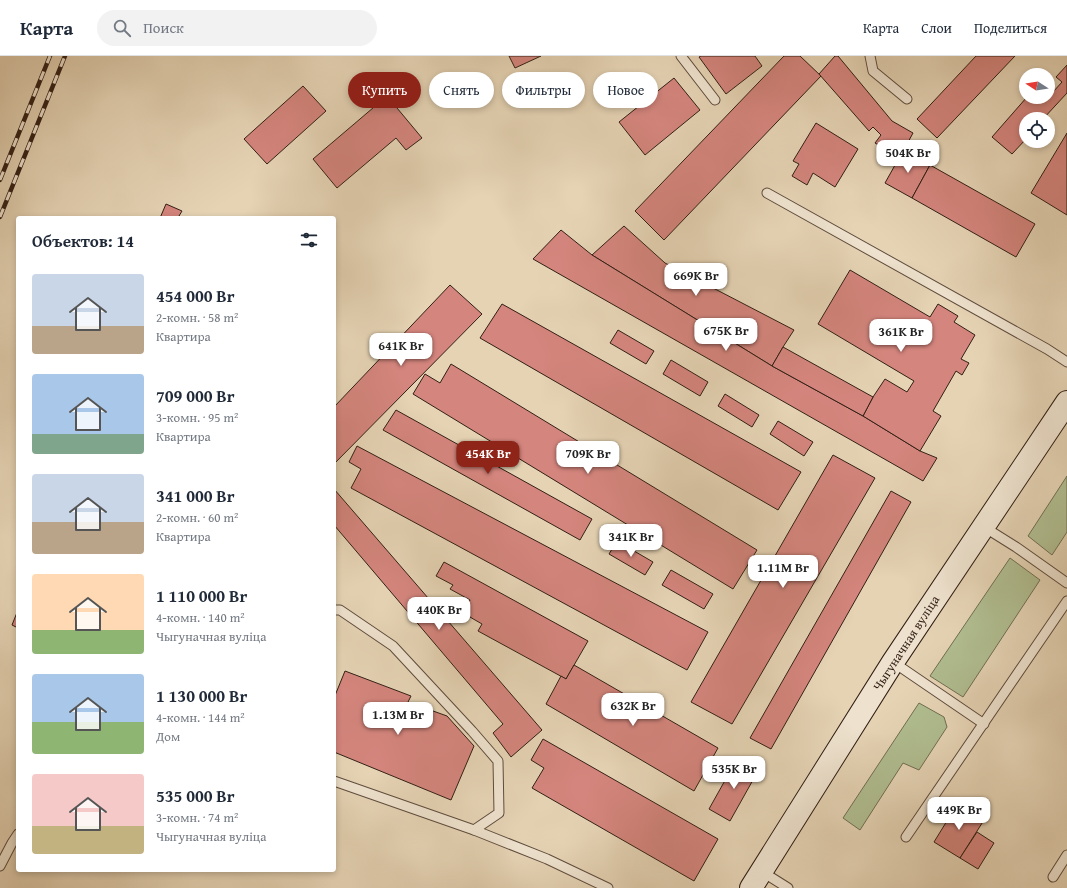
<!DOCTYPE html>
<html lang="ru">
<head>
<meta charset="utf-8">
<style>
  :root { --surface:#fff; --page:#f2f2f3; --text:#1f2937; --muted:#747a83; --line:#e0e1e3; --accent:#8f2418 }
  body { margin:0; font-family:"Gentium Book Plus",serif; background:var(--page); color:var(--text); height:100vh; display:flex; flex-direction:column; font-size:15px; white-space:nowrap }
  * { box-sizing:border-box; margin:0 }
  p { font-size:13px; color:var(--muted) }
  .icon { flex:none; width:22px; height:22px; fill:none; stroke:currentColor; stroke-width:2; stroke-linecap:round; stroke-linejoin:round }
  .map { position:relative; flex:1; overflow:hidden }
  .sheet { position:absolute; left:16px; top:160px; width:320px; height:656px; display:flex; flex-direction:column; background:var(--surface); border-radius:4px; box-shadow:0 2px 6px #0003 }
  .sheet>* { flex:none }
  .top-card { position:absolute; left:348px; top:16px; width:380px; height:36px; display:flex; gap:8px }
  .needle { width:26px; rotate:282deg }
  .fabs { position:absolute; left:1019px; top:12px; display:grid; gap:8px }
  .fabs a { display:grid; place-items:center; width:36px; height:36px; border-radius:50%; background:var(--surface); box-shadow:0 2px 6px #0003; font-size:20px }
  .price { position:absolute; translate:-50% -34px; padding:0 9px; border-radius:8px; background:#fff; color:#222; font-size:13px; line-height:26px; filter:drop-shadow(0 1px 2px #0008) }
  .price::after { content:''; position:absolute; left:50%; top:24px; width:12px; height:9px; margin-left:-6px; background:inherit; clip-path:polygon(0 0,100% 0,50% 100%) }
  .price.selected { background:var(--accent); color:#fff }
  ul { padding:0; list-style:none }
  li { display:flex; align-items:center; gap:12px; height:100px; padding:0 16px }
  li span { display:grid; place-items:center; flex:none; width:112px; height:80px; border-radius:4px; color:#555 }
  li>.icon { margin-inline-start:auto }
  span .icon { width:48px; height:48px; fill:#fffc; stroke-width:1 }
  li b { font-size:17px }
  h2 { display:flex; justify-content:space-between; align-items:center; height:48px; padding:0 16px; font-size:17px }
  .tag { padding:0 14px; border-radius:18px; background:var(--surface); box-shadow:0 2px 6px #0003; font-size:14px; line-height:36px }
  .tag.selected { background:var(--accent); color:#fff }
  header { display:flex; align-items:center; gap:24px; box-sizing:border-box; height:56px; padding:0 20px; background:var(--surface); border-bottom:1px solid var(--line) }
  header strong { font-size:19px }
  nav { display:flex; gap:22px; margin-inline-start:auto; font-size:14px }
  .search { width:280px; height:36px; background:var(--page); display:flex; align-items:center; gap:10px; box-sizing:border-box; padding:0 14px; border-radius:22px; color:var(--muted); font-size:15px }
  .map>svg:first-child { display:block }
  .green { fill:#b0bd90; stroke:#716e52 }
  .building { fill:#d4857d; stroke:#321f15 }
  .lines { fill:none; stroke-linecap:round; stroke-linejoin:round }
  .lane-casing { stroke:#5f4c3d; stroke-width:11 }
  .secondary-casing { stroke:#321f15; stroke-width:24 }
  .lane { stroke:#eee2ce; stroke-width:9 }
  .secondary { stroke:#eee2ce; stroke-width:22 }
  .rail-casing { stroke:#321f15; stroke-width:4.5 }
  .rail { stroke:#eee2ce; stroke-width:3; stroke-dasharray:9; stroke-linecap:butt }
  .labels { text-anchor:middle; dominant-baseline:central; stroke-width:3; stroke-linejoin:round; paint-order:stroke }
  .street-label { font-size:13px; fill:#321f15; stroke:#eee2ce }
</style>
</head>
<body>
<header>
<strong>Карта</strong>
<div class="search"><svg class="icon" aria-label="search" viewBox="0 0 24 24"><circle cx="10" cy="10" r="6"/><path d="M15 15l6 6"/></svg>Поиск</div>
<nav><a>Карта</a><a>Слои</a><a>Поделиться</a></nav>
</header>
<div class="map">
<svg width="1067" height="832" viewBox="0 0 1067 832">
  <rect width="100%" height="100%" fill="#e5d3b4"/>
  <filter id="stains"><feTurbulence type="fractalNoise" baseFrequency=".005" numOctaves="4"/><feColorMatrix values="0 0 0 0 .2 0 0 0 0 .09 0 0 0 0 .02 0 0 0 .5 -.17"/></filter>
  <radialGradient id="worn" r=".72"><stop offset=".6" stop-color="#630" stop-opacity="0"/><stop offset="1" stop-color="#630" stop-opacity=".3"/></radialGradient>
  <!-- green -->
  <g class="green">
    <polygon points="1067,420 1067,476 1052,499 1028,480"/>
    <polygon points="1010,502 1040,524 963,641 930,620"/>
    <polygon points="919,647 944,661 947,671 919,714 903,707 860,774 843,762"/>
  </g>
  <!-- building -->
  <g class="building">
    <polygon points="509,0 541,0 515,12"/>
    <polygon points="701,0 755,0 762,10 726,38 699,1"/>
    <polygon points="784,0 800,0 821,20 664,184 635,155"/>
    <polygon points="835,0 838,0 892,65 913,77 900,101 875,87 881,79 873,71 869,75 819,18"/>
    <polygon points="976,0 1015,0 937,82 917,63"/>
    <polygon points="1067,9 1067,37 1043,63 1026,63 1026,83 1012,98 992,81 1027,41 1048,41 1048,32 1053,36 1062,26 1056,21"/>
    <polygon points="674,22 700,54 645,99 619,66"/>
    <polygon points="303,30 326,55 267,108 244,83"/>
    <polygon points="387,40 422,82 406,94 396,82 337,132 313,103"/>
    <polygon points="816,67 858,93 835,131 813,117 807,129 792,120 799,108 793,105"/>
    <polygon points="1067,77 1067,159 1031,137"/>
    <polygon points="904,93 930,109 912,142 885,127"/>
    <polygon points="930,109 1035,168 1016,201 912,142"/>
    <polygon points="166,148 182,155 179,160 184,162 160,162"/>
    <polygon points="624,170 665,207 794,274 783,291 772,310 592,199"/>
    <polygon points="561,174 592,199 772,310 863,360 920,395 937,402 923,425 533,203"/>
    <polygon points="850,214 930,261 938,248 958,260 954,266 975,279 961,303 969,307 962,319 956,315 933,355 941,360 920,395 863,360 873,341 885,323 907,336 914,325 818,268"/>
    <polygon points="450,229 482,258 334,408 334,351"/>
    <polygon points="502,248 801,416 778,454 480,282"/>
    <polygon points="618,274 654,295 646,308 610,287"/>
    <polygon points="783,291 873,341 863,360 772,310"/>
    <polygon points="671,304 708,326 700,340 663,318"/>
    <polygon points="451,308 757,494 733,533 413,338 425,318 440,327"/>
    <polygon points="725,338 759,359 752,371 718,350"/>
    <polygon points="396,354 592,463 580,484 383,374"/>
    <polygon points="778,365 813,386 804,400 770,378"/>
    <polygon points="357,390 708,576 687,614 351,432 361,413 349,406"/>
    <polygon points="833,399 875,422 732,668 691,646"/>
    <polygon points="334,433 542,674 511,701 493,677 503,668 334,469"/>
    <polygon points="891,435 911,446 771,693 750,682"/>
    <polygon points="617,485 653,506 645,519 609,498"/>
    <polygon points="444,506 588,585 566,623 478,575 482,568 463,557 470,544 450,533 453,529 436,520"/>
    <polygon points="671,514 713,538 704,553 662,529"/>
    <polygon points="18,554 18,572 12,569"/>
    <polygon points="574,609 718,692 694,735 546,648 561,620 566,623"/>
    <polygon points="345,615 411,640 408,646 447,660 474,690 451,744 334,696 334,642"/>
    <polygon points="543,683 718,783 694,825 532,732 544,712 531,704"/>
    <polygon points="737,703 758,715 730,765 709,753"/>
    <polygon points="958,747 984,764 960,802 934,786"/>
    <polygon points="977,776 994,787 978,813 960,802"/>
  </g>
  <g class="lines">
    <!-- lane casing -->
    <g class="lane-casing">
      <g id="lane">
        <polyline points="681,0 715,44"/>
        <polyline points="870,0 873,15 907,43"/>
        <polyline points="767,137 1047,293 1067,306"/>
        <polyline points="984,471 1016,491 1067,527"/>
        <polyline points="334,554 340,554 393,590 472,675 498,705 499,757 474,774"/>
        <polyline points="893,606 984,668"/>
        <polyline points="334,725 474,774 547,803 608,832"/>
        <polyline points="906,781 1067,545"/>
        <polyline points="0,810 12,787 18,778"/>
        <polyline points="761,815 788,832"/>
        <polyline points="1053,821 1067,799"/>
      </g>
    </g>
    <!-- secondary casing -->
    <g class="secondary-casing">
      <polyline id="secondary" points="751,832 893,606 1067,346"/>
    </g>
    <!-- lane -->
    <use href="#lane" class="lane"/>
    <!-- secondary -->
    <use href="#secondary" class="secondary"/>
    <!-- rail casing -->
    <g class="rail-casing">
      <g id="rail">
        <polyline points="0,124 50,0"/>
        <polyline points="0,161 65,0"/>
      </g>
    </g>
    <!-- rail -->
    <use href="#rail" class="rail"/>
  </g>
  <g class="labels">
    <!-- street labels -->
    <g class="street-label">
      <text transform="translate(906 587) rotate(-57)">Чыгуначная вуліца</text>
    </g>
  </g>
  <rect width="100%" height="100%" filter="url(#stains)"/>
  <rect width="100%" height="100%" fill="url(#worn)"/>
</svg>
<div class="fabs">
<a><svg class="needle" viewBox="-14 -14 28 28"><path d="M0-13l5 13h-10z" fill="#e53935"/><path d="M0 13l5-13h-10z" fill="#747a83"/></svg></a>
<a><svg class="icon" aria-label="locate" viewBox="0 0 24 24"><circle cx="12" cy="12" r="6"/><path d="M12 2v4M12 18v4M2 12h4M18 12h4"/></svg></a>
</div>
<b class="price" style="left:908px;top:118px">504K Br</b>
<b class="price" style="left:696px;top:241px">669K Br</b>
<b class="price" style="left:726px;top:296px">675K Br</b>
<b class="price" style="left:901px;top:297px">361K Br</b>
<b class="price" style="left:401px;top:311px">641K Br</b>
<b class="price selected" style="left:488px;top:419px">454K Br</b>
<b class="price" style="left:588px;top:419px">709K Br</b>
<b class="price" style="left:631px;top:502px">341K Br</b>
<b class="price" style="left:783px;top:533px">1.11M Br</b>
<b class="price" style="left:439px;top:575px">440K Br</b>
<b class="price" style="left:633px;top:671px">632K Br</b>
<b class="price" style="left:398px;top:680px">1.13M Br</b>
<b class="price" style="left:734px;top:734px">535K Br</b>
<b class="price" style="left:959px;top:775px">449K Br</b>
<div class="top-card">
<a class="tag selected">Купить</a>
<a class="tag">Снять</a>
<a class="tag">Фильтры</a>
<a class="tag">Новое</a>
</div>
<section class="sheet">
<h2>Объектов: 14<svg class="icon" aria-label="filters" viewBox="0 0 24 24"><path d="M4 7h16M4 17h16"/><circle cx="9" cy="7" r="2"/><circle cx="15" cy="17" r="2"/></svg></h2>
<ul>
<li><span style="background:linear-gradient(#c9d6e8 65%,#b9a48a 0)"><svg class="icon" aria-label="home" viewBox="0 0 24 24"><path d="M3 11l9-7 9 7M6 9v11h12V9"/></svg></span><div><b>454 000 Br</b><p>2-комн. · 58 m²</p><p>Квартира</p></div></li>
<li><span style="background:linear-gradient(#a9c7e8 75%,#7fa58c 0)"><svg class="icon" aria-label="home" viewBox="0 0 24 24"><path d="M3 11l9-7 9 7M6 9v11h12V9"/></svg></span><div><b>709 000 Br</b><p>3-комн. · 95 m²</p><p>Квартира</p></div></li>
<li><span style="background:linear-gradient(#c9d6e8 60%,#b9a48a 0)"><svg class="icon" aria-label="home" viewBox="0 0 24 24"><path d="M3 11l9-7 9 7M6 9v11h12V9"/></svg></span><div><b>341 000 Br</b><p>2-комн. · 60 m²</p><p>Квартира</p></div></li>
<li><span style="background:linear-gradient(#ffd9b3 70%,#8fb573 0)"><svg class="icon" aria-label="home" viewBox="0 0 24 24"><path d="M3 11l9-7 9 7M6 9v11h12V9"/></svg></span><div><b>1 110 000 Br</b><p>4-комн. · 140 m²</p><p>Чыгуначная вуліца</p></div></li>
<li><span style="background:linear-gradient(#a9c7e8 60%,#8fb573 0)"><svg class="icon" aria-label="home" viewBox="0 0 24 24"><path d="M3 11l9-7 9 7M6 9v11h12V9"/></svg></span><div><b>1 130 000 Br</b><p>4-комн. · 144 m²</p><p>Дом</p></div></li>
<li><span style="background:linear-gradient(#f6c9c9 65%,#c2b280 0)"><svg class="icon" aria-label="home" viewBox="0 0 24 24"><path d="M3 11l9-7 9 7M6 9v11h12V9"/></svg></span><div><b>535 000 Br</b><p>3-комн. · 74 m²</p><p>Чыгуначная вуліца</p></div></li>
</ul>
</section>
</div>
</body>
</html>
